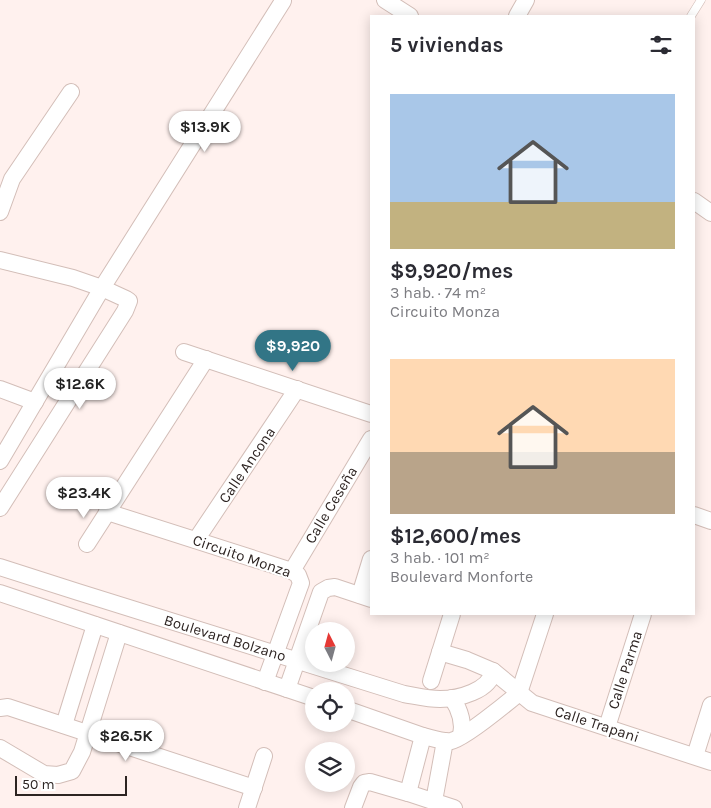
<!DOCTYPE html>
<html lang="es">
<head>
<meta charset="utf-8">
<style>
  :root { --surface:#fff; --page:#f2f2f3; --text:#2b2b33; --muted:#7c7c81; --accent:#327586 }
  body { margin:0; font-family:Karla,sans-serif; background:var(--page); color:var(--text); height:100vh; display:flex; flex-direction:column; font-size:19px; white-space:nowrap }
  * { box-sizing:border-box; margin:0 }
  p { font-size:16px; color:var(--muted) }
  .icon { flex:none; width:28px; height:28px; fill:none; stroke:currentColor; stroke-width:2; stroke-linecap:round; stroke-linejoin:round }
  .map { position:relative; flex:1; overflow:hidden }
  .sheet { position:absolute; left:370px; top:15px; width:325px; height:600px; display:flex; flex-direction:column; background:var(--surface); border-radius:0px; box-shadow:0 2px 12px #0003 }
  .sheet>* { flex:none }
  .needle { width:32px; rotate:354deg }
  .controls { position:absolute; left:305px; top:622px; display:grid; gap:10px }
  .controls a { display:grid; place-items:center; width:50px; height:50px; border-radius:50%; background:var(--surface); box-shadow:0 2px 12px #0003; font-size:25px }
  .scale { position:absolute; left:15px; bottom:12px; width:112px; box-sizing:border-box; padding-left:5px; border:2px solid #2d2422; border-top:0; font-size:14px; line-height:18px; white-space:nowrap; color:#2d2422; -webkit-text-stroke:4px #fff; paint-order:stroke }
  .price { position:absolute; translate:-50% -42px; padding:0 11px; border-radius:18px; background:#fff; color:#222; font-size:16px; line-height:32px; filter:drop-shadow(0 1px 2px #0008) }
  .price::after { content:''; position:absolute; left:50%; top:30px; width:15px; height:11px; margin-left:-8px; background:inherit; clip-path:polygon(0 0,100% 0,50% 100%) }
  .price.current { background:var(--accent); color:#fff }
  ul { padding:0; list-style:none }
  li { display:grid; align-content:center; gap:10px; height:265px; padding:0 20px }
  li span { display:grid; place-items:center; height:155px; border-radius:0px; color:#555 }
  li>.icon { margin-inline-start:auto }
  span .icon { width:90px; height:90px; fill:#fffc; stroke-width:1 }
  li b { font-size:21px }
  h2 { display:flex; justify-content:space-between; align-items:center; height:60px; padding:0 20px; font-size:21px }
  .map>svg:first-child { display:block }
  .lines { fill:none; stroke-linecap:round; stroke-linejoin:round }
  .service-casing { stroke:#d3beb8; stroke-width:9 }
  .minor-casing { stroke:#d3beb8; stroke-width:18 }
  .service { stroke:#fff; stroke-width:8 }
  .minor { stroke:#fff; stroke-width:16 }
  .labels { text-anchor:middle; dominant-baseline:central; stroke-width:4; stroke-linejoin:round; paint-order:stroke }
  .street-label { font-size:15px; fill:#2d2422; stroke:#fff }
</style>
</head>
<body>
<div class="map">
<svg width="711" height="808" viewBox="0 0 711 808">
  <rect width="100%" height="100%" fill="#fff1ee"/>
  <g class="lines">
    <!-- service casing -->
    <g class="service-casing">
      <polyline id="service" points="691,16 701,0"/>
    </g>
    <!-- minor casing -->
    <g class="minor-casing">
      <g id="minor">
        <polyline points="385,0 410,16"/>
        <polyline points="517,16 526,0"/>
        <polyline points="694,201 711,213"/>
        <polyline points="0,212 12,179 71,92"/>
        <polyline points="0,260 73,278 102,288 126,299 129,301 125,311 0,508"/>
        <polyline points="184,352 371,414"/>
        <polyline points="0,389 35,402"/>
        <polyline points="0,461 102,288 283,1"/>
        <polyline points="107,512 292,571 298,575 301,583 265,682"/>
        <polyline points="694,515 711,521"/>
        <polyline points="196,540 297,389"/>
        <polyline points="87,544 206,359"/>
        <path d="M0 567 78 592 404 694C416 696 428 699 440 699 458 699 490 691 493 671"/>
        <polyline points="292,571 371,439"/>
        <polyline points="0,593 314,698"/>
        <polyline points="360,595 371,559"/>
        <polyline points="440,652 467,660 493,671 532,703 711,762"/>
        <polyline points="431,681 452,614"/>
        <polyline points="287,689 321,592 328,588 335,587 371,599"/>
        <polyline points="519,693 545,614"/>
        <path d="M452 698C460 710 464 722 461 736"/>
        <polyline points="0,708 8,707 254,788"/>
        <path d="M346 709 423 736C432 738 442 742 451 741 463 739 507 703 519 693"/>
        <polyline points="64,725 95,625"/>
        <polyline points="607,727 643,614"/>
        <polyline points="0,748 44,774 58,775 72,771 82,752 119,633"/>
        <polyline points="695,756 711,705"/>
        <polyline points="408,793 423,736"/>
        <polyline points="434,801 445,741"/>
        <polyline points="247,808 264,756"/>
        <polyline points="353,808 361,787 364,783 370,782 408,793 454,808"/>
      </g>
    </g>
    <!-- service -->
    <use href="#service" class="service"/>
    <!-- minor -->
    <use href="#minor" class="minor"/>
  </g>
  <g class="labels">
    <!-- street labels -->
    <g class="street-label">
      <text transform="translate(247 465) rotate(-56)">Calle Ancona</text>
      <text transform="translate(331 505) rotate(-59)">Calle Ceseña</text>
      <text transform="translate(242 556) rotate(19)">Circuito Monza</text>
      <text transform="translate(225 638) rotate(17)">Boulevard Bolzano</text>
      <text transform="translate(625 670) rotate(-72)">Calle Parma</text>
      <text transform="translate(597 724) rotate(18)">Calle Trapani</text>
    </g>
  </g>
</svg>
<div class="controls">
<a><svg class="needle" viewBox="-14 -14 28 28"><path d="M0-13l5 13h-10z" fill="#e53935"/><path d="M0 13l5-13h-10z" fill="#7c7c81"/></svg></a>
<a><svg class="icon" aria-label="locate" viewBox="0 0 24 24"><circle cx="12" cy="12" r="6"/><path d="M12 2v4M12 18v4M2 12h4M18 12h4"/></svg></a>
<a><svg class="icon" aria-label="layers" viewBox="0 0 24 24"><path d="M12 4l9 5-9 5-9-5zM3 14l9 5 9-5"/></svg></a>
</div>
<div class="scale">50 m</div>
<b class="price" style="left:205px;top:153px">$13.9K</b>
<b class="price current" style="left:293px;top:372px">$9,920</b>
<b class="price" style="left:80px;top:410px">$12.6K</b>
<b class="price" style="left:84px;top:519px">$23.4K</b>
<b class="price" style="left:126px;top:762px">$26.5K</b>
<section class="sheet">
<h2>5 viviendas<svg class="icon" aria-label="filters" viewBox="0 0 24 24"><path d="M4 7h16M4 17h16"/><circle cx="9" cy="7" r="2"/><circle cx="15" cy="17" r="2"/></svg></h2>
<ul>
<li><span style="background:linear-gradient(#a9c7e8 70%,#c2b280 0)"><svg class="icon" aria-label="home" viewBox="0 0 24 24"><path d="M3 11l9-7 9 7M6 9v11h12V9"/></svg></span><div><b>$9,920/mes</b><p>3 hab. · 74 m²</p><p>Circuito Monza</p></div></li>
<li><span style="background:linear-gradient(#ffd9b3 60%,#b9a48a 0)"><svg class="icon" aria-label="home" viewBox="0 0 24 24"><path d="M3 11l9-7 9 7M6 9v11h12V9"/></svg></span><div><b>$12,600/mes</b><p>3 hab. · 101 m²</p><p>Boulevard Monforte</p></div></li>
</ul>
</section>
</div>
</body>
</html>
